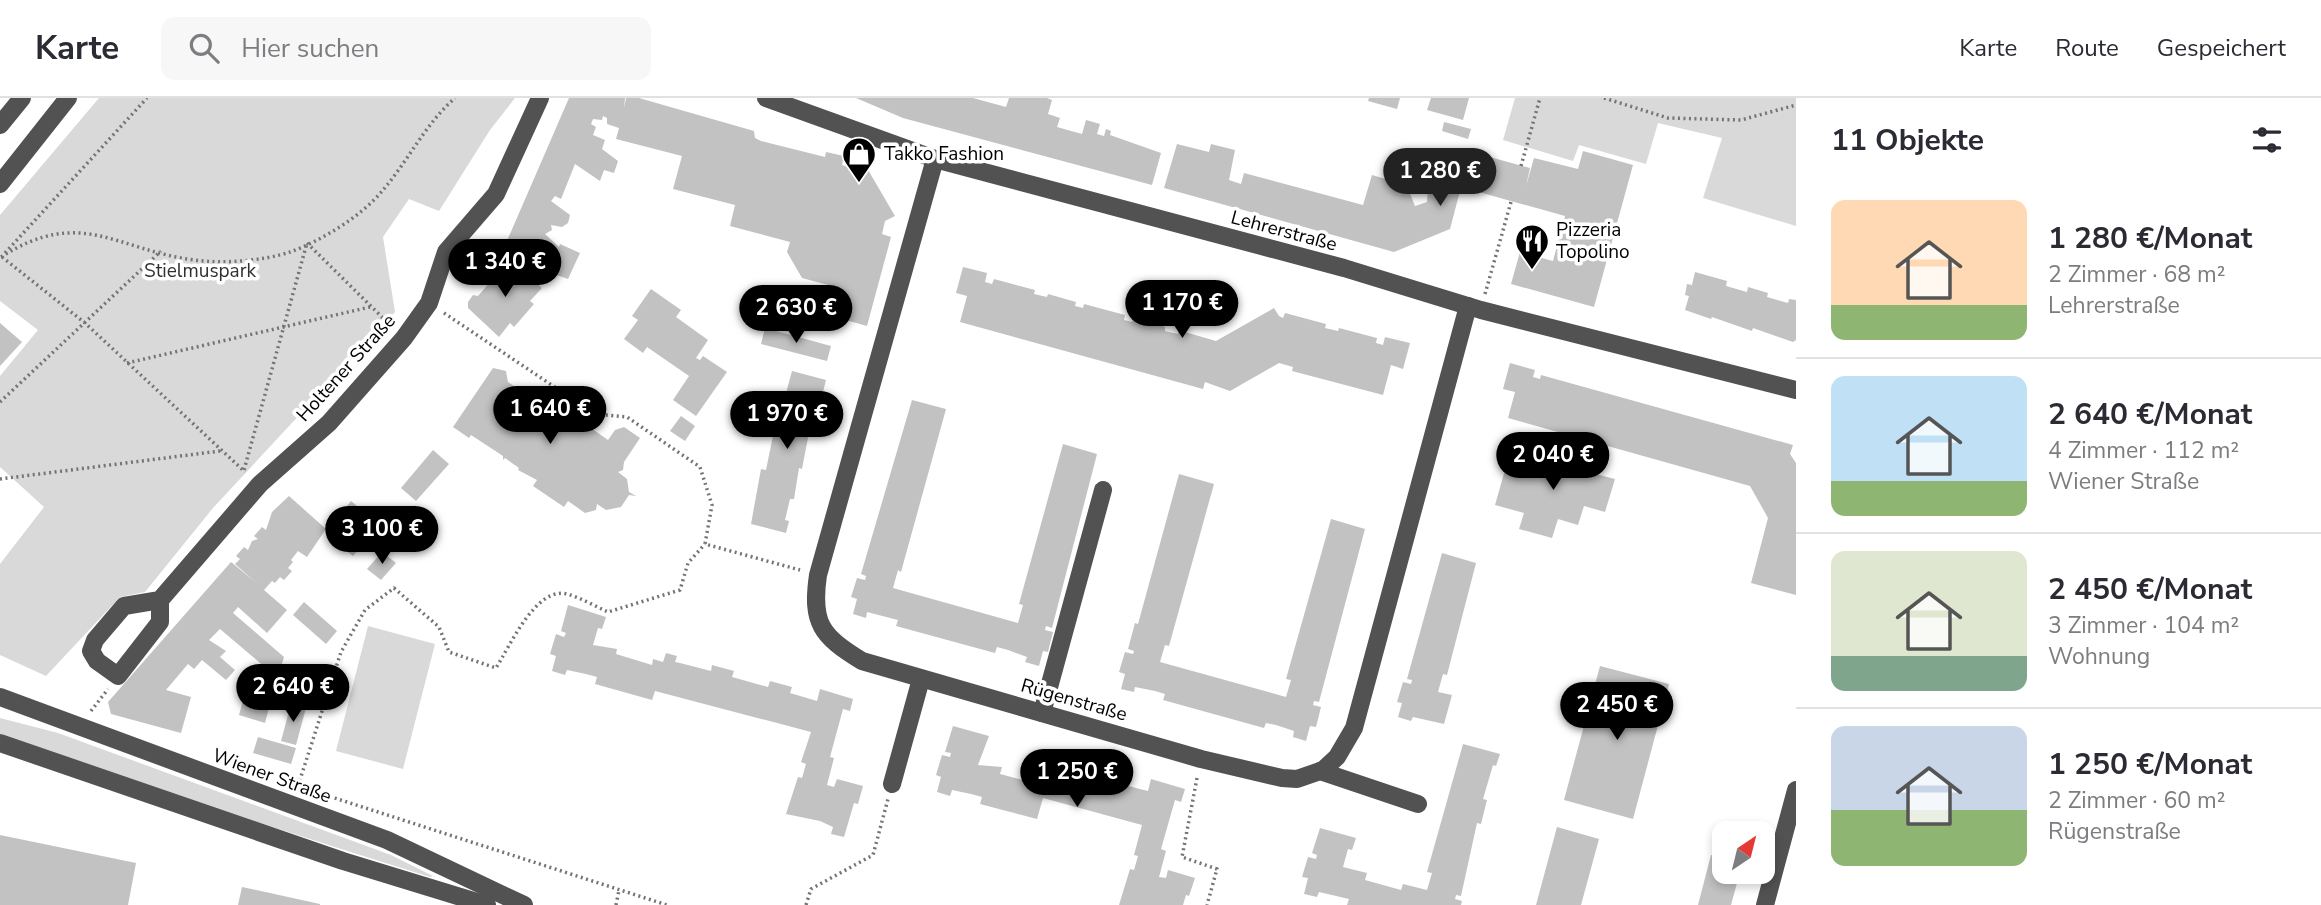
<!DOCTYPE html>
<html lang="de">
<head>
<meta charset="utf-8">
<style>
  :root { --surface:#fff; --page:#f7f7f7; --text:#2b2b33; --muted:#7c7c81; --line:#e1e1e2; --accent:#000 }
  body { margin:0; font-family:"Nunito Sans",sans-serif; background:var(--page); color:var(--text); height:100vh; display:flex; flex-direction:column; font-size:26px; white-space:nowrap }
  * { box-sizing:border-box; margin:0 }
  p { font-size:23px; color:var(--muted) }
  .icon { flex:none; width:38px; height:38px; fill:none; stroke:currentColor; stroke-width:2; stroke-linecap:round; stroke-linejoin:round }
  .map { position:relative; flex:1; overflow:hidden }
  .drawer { display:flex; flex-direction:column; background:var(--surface); width:525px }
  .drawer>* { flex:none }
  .needle { width:46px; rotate:35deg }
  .controls { position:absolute; left:1712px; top:723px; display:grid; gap:14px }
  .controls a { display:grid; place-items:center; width:63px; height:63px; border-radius:14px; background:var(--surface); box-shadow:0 4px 10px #0003; font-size:35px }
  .price { position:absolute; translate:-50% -60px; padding:0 16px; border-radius:24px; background:var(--accent); color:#fff; font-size:23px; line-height:46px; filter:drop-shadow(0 2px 4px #0008) }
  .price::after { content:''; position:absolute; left:50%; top:42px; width:21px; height:16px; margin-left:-10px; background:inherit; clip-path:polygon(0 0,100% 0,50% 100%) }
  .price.current { background:#222; color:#fff }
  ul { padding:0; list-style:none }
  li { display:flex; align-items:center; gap:21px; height:175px; padding:0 35px }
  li+li { border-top:2px solid var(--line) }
  li span { display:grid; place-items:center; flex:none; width:196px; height:140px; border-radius:14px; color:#555 }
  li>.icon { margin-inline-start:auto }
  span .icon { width:84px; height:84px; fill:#fffc; stroke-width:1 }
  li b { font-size:30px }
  h2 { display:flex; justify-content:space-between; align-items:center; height:84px; padding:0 35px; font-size:30px }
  header { display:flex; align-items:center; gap:42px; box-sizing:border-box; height:98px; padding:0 35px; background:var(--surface); border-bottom:2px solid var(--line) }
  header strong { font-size:33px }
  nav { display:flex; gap:38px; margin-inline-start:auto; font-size:24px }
  .search { width:490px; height:63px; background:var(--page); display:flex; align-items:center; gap:18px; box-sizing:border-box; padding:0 24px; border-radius:14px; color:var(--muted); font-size:26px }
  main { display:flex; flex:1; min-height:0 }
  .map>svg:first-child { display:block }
  .green { fill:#d9d9d9 }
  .building { fill:#c2c2c2 }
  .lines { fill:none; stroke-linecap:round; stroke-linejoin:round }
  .path { stroke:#747474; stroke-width:3.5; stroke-dasharray:2 3.5; stroke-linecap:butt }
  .minor { stroke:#525252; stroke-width:18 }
  .labels { text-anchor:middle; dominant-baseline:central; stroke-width:7; stroke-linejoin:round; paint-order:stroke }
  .poi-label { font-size:19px; fill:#000; stroke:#fff; text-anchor:start }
  .street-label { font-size:19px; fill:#000; stroke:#fff }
  .park-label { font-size:19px; fill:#303030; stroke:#fff }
</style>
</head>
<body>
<header>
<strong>Karte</strong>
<div class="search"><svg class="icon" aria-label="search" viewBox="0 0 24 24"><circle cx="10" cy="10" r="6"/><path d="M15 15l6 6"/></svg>Hier suchen</div>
<nav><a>Karte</a><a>Route</a><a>Gespeichert</a></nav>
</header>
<main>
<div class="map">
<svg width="1796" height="807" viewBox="0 0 1796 807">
  <rect width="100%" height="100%" fill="#fff"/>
  <!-- green -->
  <g class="green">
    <polygon points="99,0 515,0 490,32 439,113 409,101 383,139 395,214 213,410 145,494 120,499 46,578 0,557 0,466 44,409 0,369 0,278 38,232 0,203 0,117"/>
    <polygon points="1515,0 1796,0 1796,128 1703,100 1722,40 1658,25 1646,66 1579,47 1573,63 1503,42"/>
    <polygon points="368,528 435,546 403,671 336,653"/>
    <path d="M0 620 58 635 391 757 433 778 430 779C286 734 142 688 0 636Z"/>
  </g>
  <!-- building -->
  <g class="building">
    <polygon points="569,0 625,0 624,10 626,0 639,0 754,33 755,40 761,43 825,59 826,54 844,58 842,67 855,71 864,65 895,118 885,123 882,136 891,139 867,228 824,216 832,188 802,180 787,154 790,144 730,128 735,107 673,91 682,58 616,41 619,30 607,26 607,20 603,18 602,22 593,21 591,26 596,29 593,37 605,42 602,51 618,63 614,75 604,72 600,83 575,66 561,101 555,98 551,103 570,117 568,125 562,129 551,127 552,132 545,136 559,149 560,146 580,155 568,181 548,174 524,152 506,145"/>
    <polygon points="856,0 973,0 1006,9 1009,0 1047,0 1052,2 1048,16 1060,20 1057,29 1082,36 1086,22 1100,26 1097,36 1104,38 1106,31 1111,33 1110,37 1161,55 1152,87 903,20"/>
    <polygon points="1369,0 1400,0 1397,11 1368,3"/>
    <polygon points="1431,0 1469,0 1463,22 1427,12"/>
    <polygon points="1444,24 1471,31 1468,41 1442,33"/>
    <polygon points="1177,46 1209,54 1211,46 1235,52 1229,82 1241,86 1244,75 1363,107 1372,77 1399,85 1405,83 1415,108 1427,104 1428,87 1425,86 1429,73 1426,72 1430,57 1458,65 1461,51 1530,70 1526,88 1534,60 1578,71 1583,53 1633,67 1594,209 1511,186 1520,154 1553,163 1565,118 1461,89 1450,131 1394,154 1164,90"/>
    <polygon points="504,162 519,170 542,190 530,203 534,206 514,229 510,225 499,239 468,210 468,204 473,197 478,198 499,174 496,171"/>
    <polygon points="963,169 987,175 985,184 992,186 994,181 1035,192 1034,196 1047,199 1048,196 1076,204 1075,208 1083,210 1084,206 1125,217 1124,222 1132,224 1133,220 1165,229 1165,233 1178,236 1178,232 1216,243 1274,210 1279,218 1283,220 1285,215 1326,226 1325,230 1338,233 1339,230 1377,240 1376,245 1383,247 1385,239 1410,245 1403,271 1391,267 1383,297 1292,273 1293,269 1279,265 1230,293 1205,284 1203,291 960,224 967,198 956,195"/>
    <polygon points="1695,174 1727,183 1726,188 1747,194 1748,189 1768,195 1767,199 1788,205 1789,201 1796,202 1796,242 1793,244 1753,230 1752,233 1712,219 1711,221 1685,212 1689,198 1685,197 1687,186 1692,187"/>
    <polygon points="651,191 681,212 676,219 708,242 696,260 700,262 703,258 727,274 696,318 673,302 689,278 647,249 643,255 624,241 638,222 632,218"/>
    <polygon points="0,225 22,244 0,268"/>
    <polygon points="765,230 831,248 827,263 761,246"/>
    <polygon points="1510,265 1535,272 1533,279 1540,281 1541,277 1793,347 1790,356 1796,365 1796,497 1751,485 1768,420 1750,388 1508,320 1515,294 1503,291"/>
    <polygon points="493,270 506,273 508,284 555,316 559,315 573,328 578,321 608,342 615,332 624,329 640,340 624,364 623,372 618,374 627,381 629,394 636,398 629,397 621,409 606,412 597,406 596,412 585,415 568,403 564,409 533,388 537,382 518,372 519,370 505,360 503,362 503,358 471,337 469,340 453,329"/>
    <polygon points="792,273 826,282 823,294 820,293 815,325 811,324 802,371 799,370 794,401 790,401 785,422 789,423 786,435 751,426 761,371 766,372 782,294 786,295"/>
    <polygon points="912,302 946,311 901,474 898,472 893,490 1018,525 1023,507 1019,506 1063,346 1097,356 1052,530 1046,528 1045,532 1053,534 1048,554 1043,553 1039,568 1025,564 1027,559 1008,552 997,549 995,555 896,528 898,522 867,514 866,520 853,516 857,501 851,499 857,480 865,482 866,478 861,476"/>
    <polygon points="681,318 695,328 685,343 670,333"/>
    <polygon points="1537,346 1576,356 1572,370 1615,381 1605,414 1584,408 1578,427 1558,421 1552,440 1519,431 1524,415 1495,407 1505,372 1528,379"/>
    <polygon points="433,352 449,366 416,403 401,390"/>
    <polygon points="1179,376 1214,386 1169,548 1165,547 1160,564 1286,599 1291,582 1286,581 1331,421 1365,431 1319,604 1314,603 1313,607 1321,609 1316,629 1310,628 1306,643 1293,639 1294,633 1276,627 1266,625 1264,630 1163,602 1165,596 1155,593 1135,589 1134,594 1121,591 1125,576 1119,574 1125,554 1133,556 1134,553 1128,551 1135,525 1138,526"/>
    <polygon points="289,398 326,431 307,459 298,453 291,462 293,464 288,470 292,473 284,482 280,479 275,485 272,483 264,492 287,512 267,535 238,509 233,515 284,559 277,582 263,579 266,570 220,531 209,542 226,553 220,559 235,572 226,582 202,562 194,571 188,566 166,592 191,599 181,635 111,616 108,604 231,464 259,487 235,466 240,461 236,458 244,449 248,452 252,443 258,441 254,438 262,429 266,432 272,414"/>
    <polygon points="351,403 383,430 372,443 341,416"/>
    <polygon points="353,431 367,442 353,458 339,447"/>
    <polygon points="382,454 396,465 381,482 367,471"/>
    <polygon points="1442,455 1476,465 1447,577 1443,576 1438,594 1452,597 1444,626 1413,619 1411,623 1398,619 1402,605 1397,604 1403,584 1411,586 1412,582 1407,581"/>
    <polygon points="304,504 337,533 326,546 293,517"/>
    <polygon points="568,507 606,519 602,531 598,530 593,547 617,551 616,556 652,567 653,561 663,564 666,555 677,558 675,564 680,565 711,573 712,567 734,573 732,579 768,589 770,583 792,589 790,595 817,603 820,591 853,601 850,613 843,611 830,659 834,660 827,687 834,689 837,681 863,688 858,706 854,705 844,739 831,736 833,729 820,723 786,716 798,679 802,680 806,666 801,664 811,634 655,593 652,602 595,586 597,579 586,576 567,572 565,577 552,573 556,558 550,556 556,536 564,539 566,535 561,533"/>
    <polygon points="1600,568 1669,586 1633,721 1564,702"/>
    <polygon points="244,599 270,606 265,625 239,617"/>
    <polygon points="291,606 306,610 296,647 281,643"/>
    <polygon points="953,628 989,638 978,667 1002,669 1000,676 1037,686 1039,679 1048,682 1054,661 1065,664 1063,670 1099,680 1101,674 1122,680 1121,686 1136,690 1148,693 1151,681 1185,691 1181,704 1175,702 1161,751 1166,753 1159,779 1166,780 1168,772 1195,780 1189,798 1186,797 1183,807 1119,807 1130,771 1134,772 1138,758 1134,757 1142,727 1043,700 1037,721 980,706 982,699 971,696 952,692 950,698 937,694 941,679 936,677 942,657 950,659 951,655 945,654"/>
    <polygon points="258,639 296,650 291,666 253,655"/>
    <polygon points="1463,646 1500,656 1496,668 1493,667 1483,701 1487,702 1481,726 1477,725 1461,798 1456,797 1455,801 1462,803 1461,807 1347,807 1349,801 1319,794 1317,799 1304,796 1308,780 1302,779 1308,759 1316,761 1317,757 1312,755 1320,730 1356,740 1352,752 1348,751 1343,769 1367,775 1365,782 1401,792 1403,786 1427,792 1432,775 1427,774"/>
    <polygon points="1557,729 1599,741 1581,807 1536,807"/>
    <polygon points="0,737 136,765 128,807 0,807"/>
    <polygon points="1711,757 1724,761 1724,774 1740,774 1731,807 1698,807"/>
    <polygon points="242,789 320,806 320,807 238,807"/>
  </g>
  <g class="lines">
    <!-- path -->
    <g class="path">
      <polyline points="1604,0 1668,20 1741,22 1796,7"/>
      <polyline points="1521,68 1540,0"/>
      <polyline points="307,145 390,227"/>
      <polyline points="5,155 147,0"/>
      <path d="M1 159C81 108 116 152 194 162 223 166 263 163 290 154 321 143 362 118 383 92 408 63 426 25 455 0"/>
      <polyline points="2,159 85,225 245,374"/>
      <polyline points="1485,196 1511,104"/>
      <polyline points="444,215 595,316 627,319 700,369 712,407 705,446 800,472"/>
      <polyline points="127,265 370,209"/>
      <polyline points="0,304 161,153"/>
      <polyline points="244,372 307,145"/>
      <polyline points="0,381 220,353"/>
      <polyline points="91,613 108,591"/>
      <polyline points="1197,680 1182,759 1217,771 1207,807"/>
      <path d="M298 688 341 554 365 512 394 490 439 529 449 554 496 570C510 548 536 488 567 496 581 500 595 508 608 514L680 492 688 465 705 446"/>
      <polyline points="319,695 667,807"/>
      <polyline points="616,807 619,792"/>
      <polyline points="806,807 811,791 873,757 888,701"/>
    </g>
    <!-- minor -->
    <g class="minor">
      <polyline points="766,0 935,61 1344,170 1481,212 1796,292"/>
      <polyline points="0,27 22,0"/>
      <path d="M935 61 818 477C811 525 821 538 862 563L1201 661 1282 680 1297 681 1323 672 1337 659 1354 630 1468 208"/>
      <polyline points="0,86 68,0"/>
      <polyline points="160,502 124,508 95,542 91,553 97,563 118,578 160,524 160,502 260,386 329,325 404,240 429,205 446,154 496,96 540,0"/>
      <polyline points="0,599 387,742 524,807"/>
      <polyline points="1042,615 1103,392"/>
      <polyline points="0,645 343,763 487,807"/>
      <polyline points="1320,673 1418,706"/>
      <polyline points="892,686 921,581"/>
      <polyline points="1765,807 1796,692"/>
    </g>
  </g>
  <!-- icons -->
  <defs>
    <g id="shop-pin" transform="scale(1.75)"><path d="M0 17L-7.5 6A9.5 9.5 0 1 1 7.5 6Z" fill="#000" stroke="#fff"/><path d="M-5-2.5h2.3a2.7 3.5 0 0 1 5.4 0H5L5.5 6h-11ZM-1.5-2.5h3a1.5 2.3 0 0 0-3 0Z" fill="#fff"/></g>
    <g id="restaurant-pin" transform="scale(1.75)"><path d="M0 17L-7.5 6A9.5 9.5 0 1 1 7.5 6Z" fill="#000" stroke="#fff"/><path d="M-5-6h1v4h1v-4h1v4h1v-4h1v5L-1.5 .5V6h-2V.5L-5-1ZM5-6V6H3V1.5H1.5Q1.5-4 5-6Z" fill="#fff"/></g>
  </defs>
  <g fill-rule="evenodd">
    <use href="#shop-pin" x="859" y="56"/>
    <use href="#restaurant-pin" x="1532" y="143"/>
  </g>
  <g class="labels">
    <!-- poi labels -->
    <g class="poi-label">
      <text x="884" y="56">Takko Fashion</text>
      <text x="1556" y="132">Pizzeria<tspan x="1556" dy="22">Topolino</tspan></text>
    </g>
    <!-- street labels -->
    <g class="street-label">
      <text transform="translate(1284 133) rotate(15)">Lehrerstraße</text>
      <text transform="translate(346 270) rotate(-48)">Holtener Straße</text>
      <text transform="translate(1074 602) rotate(16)">Rügenstraße</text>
      <text transform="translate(272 678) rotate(20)">Wiener Straße</text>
    </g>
    <!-- park labels -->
    <g class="park-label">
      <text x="200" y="173">Stielmuspark</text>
    </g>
  </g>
</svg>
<div class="controls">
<a><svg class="needle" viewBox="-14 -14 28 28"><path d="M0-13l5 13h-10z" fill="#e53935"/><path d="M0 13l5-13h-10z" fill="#7c7c81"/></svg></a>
</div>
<b class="price current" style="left:1440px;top:110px">1 280 €</b>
<b class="price" style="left:505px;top:201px">1 340 €</b>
<b class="price" style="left:1182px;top:242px">1 170 €</b>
<b class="price" style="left:796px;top:247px">2 630 €</b>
<b class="price" style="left:550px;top:348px">1 640 €</b>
<b class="price" style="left:787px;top:353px">1 970 €</b>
<b class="price" style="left:1553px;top:394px">2 040 €</b>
<b class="price" style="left:382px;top:468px">3 100 €</b>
<b class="price" style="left:293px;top:626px">2 640 €</b>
<b class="price" style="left:1617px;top:644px">2 450 €</b>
<b class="price" style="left:1077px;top:711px">1 250 €</b>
</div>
<section class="drawer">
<h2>11 Objekte<svg class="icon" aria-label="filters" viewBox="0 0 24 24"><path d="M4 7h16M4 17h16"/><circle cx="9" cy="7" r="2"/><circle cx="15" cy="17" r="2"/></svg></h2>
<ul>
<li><span style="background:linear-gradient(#ffd9b3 75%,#8fb573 0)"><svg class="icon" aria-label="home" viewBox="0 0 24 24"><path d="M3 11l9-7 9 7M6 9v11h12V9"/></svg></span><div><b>1 280 €/Monat</b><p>2 Zimmer · 68 m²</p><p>Lehrerstraße</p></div></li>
<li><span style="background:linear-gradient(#bfe0f5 75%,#8fb573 0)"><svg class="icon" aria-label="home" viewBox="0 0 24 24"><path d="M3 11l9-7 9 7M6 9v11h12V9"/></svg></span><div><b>2 640 €/Monat</b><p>4 Zimmer · 112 m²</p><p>Wiener Straße</p></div></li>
<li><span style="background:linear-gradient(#dfe7d0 75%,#7fa58c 0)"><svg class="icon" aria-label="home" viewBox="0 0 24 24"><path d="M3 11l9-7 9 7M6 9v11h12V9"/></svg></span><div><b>2 450 €/Monat</b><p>3 Zimmer · 104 m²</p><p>Wohnung</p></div></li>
<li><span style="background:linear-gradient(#c9d6e8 60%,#8fb573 0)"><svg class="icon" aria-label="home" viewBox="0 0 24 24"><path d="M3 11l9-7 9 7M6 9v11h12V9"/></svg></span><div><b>1 250 €/Monat</b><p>2 Zimmer · 60 m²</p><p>Rügenstraße</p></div></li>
</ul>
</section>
</main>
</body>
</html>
